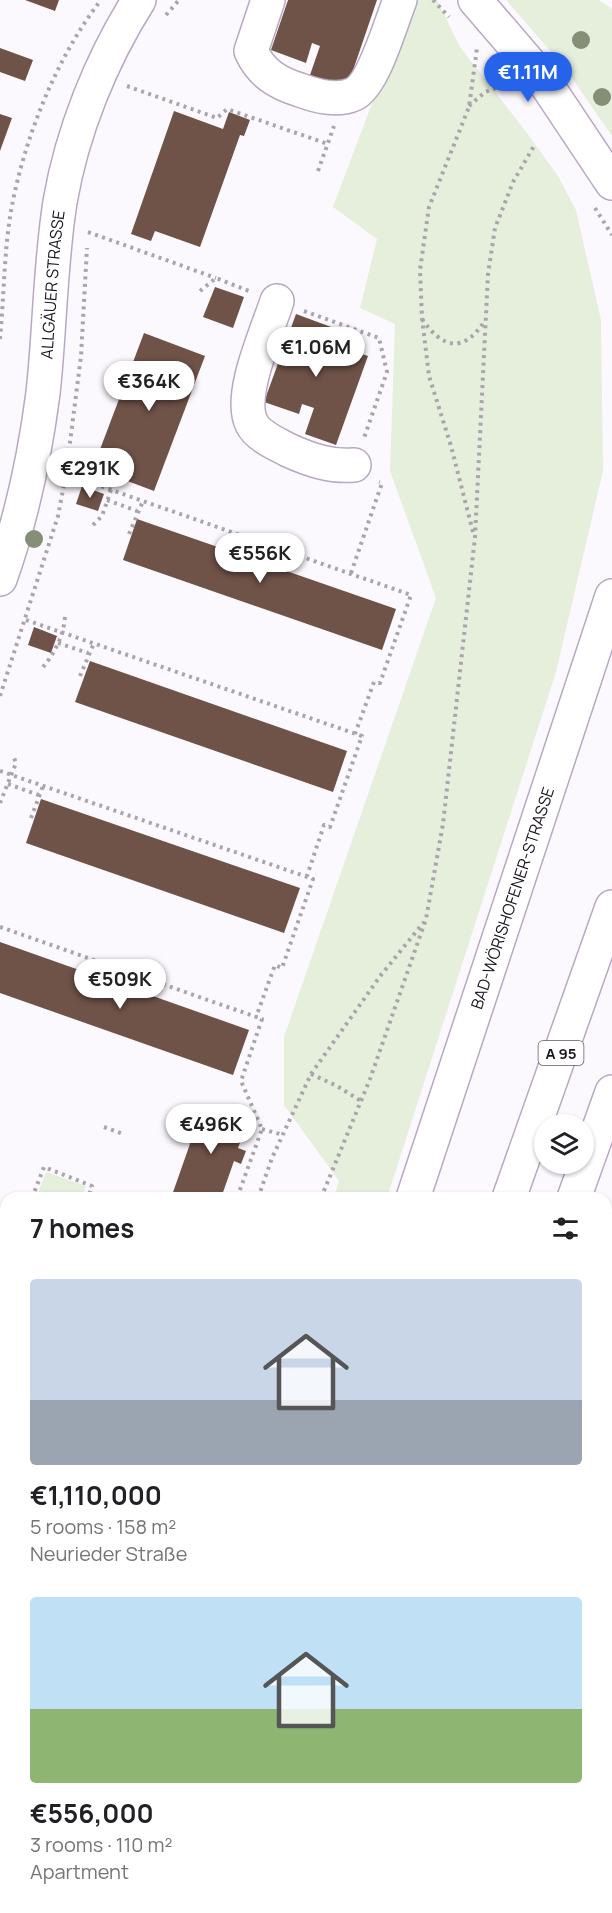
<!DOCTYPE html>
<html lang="en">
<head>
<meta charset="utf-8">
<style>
  :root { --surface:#fff; --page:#f6f6f6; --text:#202124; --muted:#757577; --accent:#2563eb }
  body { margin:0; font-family:Manrope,sans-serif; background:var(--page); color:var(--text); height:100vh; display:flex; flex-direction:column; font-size:22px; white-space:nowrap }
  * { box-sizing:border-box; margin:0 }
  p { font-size:20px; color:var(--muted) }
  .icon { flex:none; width:33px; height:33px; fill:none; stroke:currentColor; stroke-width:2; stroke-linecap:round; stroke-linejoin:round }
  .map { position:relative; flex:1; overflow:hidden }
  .sheet { position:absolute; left:0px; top:1192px; width:612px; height:722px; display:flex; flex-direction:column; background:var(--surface); border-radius:18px 18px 0 0; box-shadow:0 2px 4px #0004 }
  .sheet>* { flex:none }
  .buttons { position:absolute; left:534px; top:1114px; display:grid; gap:12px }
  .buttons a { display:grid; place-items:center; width:60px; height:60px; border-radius:50%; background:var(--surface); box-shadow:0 2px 4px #0004; font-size:30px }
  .price { position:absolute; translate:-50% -51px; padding:0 14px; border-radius:21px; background:#fff; color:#222; font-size:20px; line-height:39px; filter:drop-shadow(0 2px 3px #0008) }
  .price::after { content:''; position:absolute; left:50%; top:36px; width:18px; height:14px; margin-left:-9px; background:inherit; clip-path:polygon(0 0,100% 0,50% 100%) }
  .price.on { background:var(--accent); color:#fff }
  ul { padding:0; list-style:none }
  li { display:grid; align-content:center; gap:12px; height:318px; padding:0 30px }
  li span { display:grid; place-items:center; height:186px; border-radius:6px; color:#555 }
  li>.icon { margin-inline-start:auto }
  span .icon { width:108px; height:108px; fill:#fffc; stroke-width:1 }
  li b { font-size:26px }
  h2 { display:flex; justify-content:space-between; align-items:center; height:72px; padding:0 30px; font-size:26px }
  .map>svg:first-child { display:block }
  .green { fill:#e5efdc }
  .building { fill:#6f5248 }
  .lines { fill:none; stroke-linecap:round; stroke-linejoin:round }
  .minor-casing { stroke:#b8a8c1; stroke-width:36 }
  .major-casing { stroke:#b8a8c1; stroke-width:36 }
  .highway-casing { stroke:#b8a8c1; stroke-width:36 }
  .path { stroke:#aaa5ac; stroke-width:4; stroke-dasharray:3 4.5; stroke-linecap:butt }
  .minor { stroke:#fff; stroke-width:33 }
  .major { stroke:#fff; stroke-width:33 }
  .highway { stroke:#fff; stroke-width:33 }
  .tree { fill:#858f78 }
  .labels { text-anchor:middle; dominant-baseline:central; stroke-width:6; stroke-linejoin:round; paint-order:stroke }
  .shield { fill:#fff; stroke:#5f5a61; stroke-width:1.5 }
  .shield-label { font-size:15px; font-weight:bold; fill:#1a141d }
  .street-label { font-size:16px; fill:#1a141d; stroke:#fff }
</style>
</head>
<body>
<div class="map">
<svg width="612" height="1913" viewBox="0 0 612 1913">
  <rect width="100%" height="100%" fill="#fcf9fe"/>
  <!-- green -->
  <g class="green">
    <polygon points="411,0 437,0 460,47 527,133 558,176 576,210 601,320 603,471 556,672 387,1198 334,1198 339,1181 284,1105 284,1037 436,598 390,471 395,324 360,308 377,239 333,207"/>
    <polygon points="506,0 599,0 612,9 612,136 565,68"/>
    <polygon points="46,1172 86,1186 81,1198 36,1198"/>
    <polygon points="612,1422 612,1599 606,1624 606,1438"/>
    <polygon points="606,1737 612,1741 612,1841 606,1850"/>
    <polygon points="426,1908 564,1908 560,1913 424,1913"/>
  </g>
  <!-- building -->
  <g class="building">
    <polygon points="25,0 59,0 55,11"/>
    <polygon points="288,0 377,0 347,88 310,75 320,46 312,43 306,63 271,50"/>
    <polygon points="0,48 33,60 25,81 0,72"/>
    <polygon points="174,111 223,129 229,112 250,120 244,136 240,135 200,247 155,231 151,241 131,234"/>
    <polygon points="0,114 12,118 0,151"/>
    <polygon points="215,287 244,297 233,328 203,317"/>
    <polygon points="296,314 334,328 325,353 328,355 332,344 368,356 336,445 305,434 314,408 302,404 299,414 264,402"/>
    <polygon points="144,333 205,356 154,491 93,468"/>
    <polygon points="82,486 104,494 98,511 76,504"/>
    <polygon points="137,519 396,609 382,650 123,560"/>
    <polygon points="34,627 57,636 51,653 28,645"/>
    <polygon points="90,661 347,751 333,792 75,702"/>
    <polygon points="41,799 300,888 284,933 26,843"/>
    <polygon points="0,942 249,1030 233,1075 0,993"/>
    <polygon points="204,1104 248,1120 238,1148 246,1151 241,1164 234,1161 221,1198 171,1198"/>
    <polygon points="0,1248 6,1250 6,1299 0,1296"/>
    <polygon points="6,1554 6,1587 0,1585 0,1570"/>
  </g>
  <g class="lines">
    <!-- minor casing -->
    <g class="minor-casing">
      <g id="minor">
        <path d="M268 0 251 51C261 73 277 83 300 90 316 96 337 102 354 94 374 84 391 22 400 0"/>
        <path d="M277 301C268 330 237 396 252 424 258 436 277 444 288 450 310 460 331 467 354 465"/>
        <path id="s1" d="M0 579C21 520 35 455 43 393 50 330 50 265 60 202 72 132 101 60 139 0"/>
        <polyline points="0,1405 6,1407"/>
        <polyline points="154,1913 155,1908"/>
      </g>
    </g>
    <!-- major casing -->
    <g class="major-casing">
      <g id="major">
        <polyline points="475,0 542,78 612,183"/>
        <path id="s2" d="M413 1198 612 596"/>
      </g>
    </g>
    <!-- highway casing -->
    <g class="highway-casing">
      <g id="highway">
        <polyline points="509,1198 612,907"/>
        <polyline points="574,1198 612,1092"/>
        <polyline points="606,1366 612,1350"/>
        <polyline points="189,1913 191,1908"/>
        <polyline points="258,1913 259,1908"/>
        <polyline points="323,1913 325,1908"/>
        <polyline points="394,1913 396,1908"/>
      </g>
    </g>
    <!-- path -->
    <g class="path">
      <polyline points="433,0 449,17"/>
      <polyline points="166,15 179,0"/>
      <polyline points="127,86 217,118 227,109 328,144"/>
      <polyline points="469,106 485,92 507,84"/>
      <polyline points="318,171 334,126"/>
      <polyline points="595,208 612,235"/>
      <polyline points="88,232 216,278"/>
      <polyline points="200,291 216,278 249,291"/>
      <polyline points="304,311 379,338 387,372 364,438"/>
      <path d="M422 319C442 348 463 354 484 322"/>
      <path d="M0 339C4 297 4 252 11 211 24 139 56 58 101 0"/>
      <polyline points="66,474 411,595 380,683 374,682 355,734"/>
      <polyline points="107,500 137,511"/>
      <polyline points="93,525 102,516 111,490"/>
      <polyline points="473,532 451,446 429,376 422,318 420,270 429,207 469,107 477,48"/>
      <polyline points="129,534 143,501"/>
      <polyline points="351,573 382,483 379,482"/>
      <polyline points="26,620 362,736 330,827 324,825 307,876"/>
      <polyline points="58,643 88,653"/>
      <path d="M43 667C55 653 65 633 65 614"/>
      <polyline points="80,676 94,643"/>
      <polyline points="0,696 58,516 66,474 81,356 87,248"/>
      <polyline points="0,771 313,879 282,968 275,965 256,1017"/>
      <polyline points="8,784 39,795"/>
      <polyline points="0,803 16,763 13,755"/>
      <polyline points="31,818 43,786"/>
      <polyline points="0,927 262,1019 241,1081 262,1129 237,1198"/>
      <polyline points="311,1074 337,1086 361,1101"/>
      <polyline points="227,1109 257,1120"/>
      <polyline points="104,1127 123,1134"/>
      <polyline points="262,1129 283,1135"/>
      <polyline points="32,1198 44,1167 92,1186 88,1198"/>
      <polyline points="258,1198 272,1158 311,1074 381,975 424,922"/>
      <polyline points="321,1198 370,1079 426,919 443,824 475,537 488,274 495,228 513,182 534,146"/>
      <polyline points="0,1227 6,1229"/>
      <polyline points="0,1496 6,1479"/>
      <polyline points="606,1498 612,1488"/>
      <polyline points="0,1804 6,1807"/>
      <polyline points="0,1878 6,1862"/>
      <polyline points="33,1913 34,1908"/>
      <polyline points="85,1913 87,1908"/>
      <polyline points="481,1913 485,1908"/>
    </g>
    <!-- minor -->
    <use href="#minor" class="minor"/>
    <!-- major -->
    <use href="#major" class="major"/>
    <!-- highway -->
    <use href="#highway" class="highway"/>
  </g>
  <!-- trees -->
  <g class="tree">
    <circle cx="581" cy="40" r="9"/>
    <circle cx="602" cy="97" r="9"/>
    <circle cx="34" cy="539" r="9"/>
  </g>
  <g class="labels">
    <!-- shield labels -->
    <rect class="shield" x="538.5" y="1041" width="45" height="24" rx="4.5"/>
    <g class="shield-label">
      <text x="561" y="1053">A 95</text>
    </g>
    <!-- street labels -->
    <g class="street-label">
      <text stroke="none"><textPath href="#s1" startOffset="300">ALLGÄUER STRASSE</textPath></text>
      <text stroke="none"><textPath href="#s2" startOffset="316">BAD-WÖRISHOFENER-STRASSE</textPath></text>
    </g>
  </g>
</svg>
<div class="buttons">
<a><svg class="icon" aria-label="layers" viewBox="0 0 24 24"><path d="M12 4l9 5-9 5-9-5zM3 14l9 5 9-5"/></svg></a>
</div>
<b class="price on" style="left:528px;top:103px">€1.11M</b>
<b class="price" style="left:316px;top:378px">€1.06M</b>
<b class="price" style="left:149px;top:412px">€364K</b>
<b class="price" style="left:90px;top:499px">€291K</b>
<b class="price" style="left:260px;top:584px">€556K</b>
<b class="price" style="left:120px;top:1010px">€509K</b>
<b class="price" style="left:211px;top:1155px">€496K</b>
<section class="sheet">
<h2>7 homes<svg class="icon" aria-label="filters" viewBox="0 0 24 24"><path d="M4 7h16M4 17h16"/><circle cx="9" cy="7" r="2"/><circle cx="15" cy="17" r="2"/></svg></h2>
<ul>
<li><span style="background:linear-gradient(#c9d6e8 65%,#9aa5b1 0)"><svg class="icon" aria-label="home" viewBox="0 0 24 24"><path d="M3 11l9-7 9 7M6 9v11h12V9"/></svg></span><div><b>€1,110,000</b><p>5 rooms · 158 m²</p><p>Neurieder Straße</p></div></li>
<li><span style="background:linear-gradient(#bfe0f5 60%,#8fb573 0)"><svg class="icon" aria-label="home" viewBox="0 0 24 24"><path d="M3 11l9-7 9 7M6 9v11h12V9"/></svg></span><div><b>€556,000</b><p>3 rooms · 110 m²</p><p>Apartment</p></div></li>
</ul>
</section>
</div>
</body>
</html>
